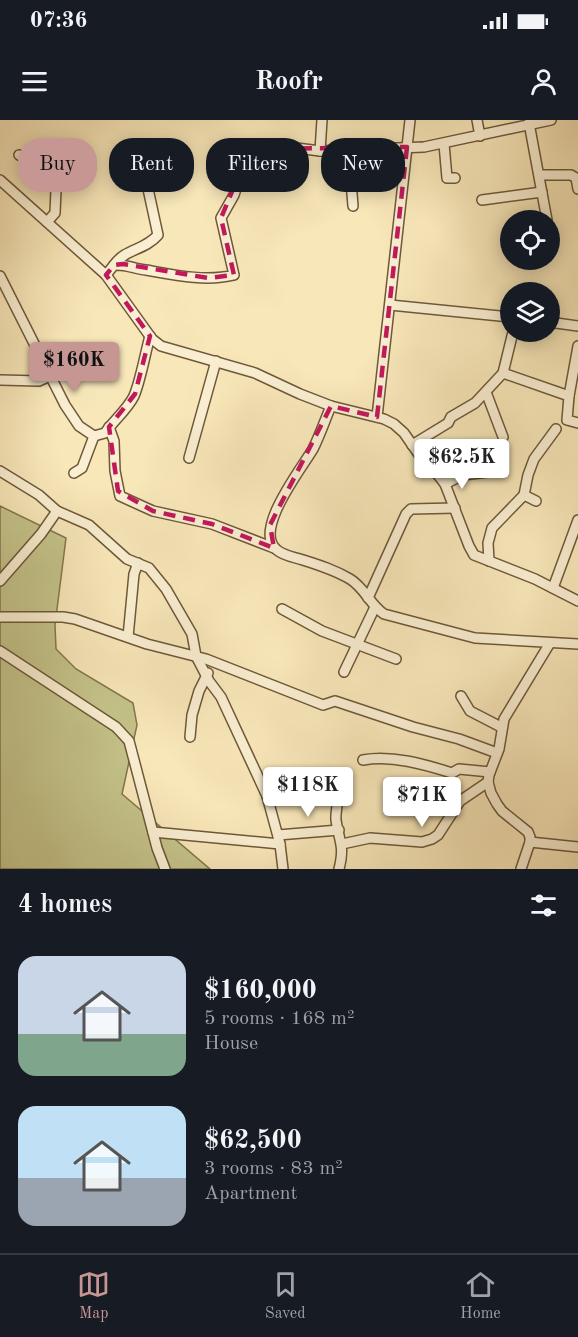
<!DOCTYPE html>
<html lang="en">
<head>
<meta charset="utf-8">
<style>
  :root { --surface:#171b24; --page:#20242c; --text:#f1f3f6; --muted:#9ea1a6; --line:#363941; --accent:#c59692 }
  body { margin:0; font-family:"Old Standard TT",serif; background:var(--page); color:var(--text); height:100vh; display:flex; flex-direction:column; font-size:22px; white-space:nowrap }
  * { box-sizing:border-box; margin:0 }
  p { font-size:20px; color:var(--muted) }
  .icon { flex:none; width:33px; height:33px; fill:none; stroke:currentColor; stroke-width:2; stroke-linecap:round; stroke-linejoin:round }
  .map { position:relative; height:749px; overflow:hidden }
  .sheet { display:flex; flex-direction:column; background:var(--surface); flex:1 }
  .sheet>* { flex:none }
  .hud { position:absolute; left:18px; top:18px; width:543px; height:54px; display:flex; gap:12px }
  .fabs { position:absolute; left:500px; top:90px; display:grid; gap:12px }
  .fabs a { display:grid; place-items:center; width:60px; height:60px; border-radius:50%; background:var(--surface); box-shadow:0 3px 15px #0003; font-size:30px }
  .price { position:absolute; translate:-50% -51px; padding:0 14px; border-radius:6px; background:#fff; color:#222; font-size:20px; line-height:39px; filter:drop-shadow(0 2px 3px #0008) }
  .price::after { content:''; position:absolute; left:50%; top:36px; width:18px; height:14px; margin-left:-9px; background:inherit; clip-path:polygon(0 0,100% 0,50% 100%) }
  .price.active { background:var(--accent); color:#111 }
  ul { padding:0; list-style:none }
  li { display:flex; align-items:center; gap:18px; height:150px; padding:0 18px }
  li span { display:grid; place-items:center; flex:none; width:168px; height:120px; border-radius:18px; color:#555 }
  li>.icon { margin-inline-start:auto }
  span .icon { width:72px; height:72px; fill:#fffc; stroke-width:1 }
  li b { font-size:26px }
  h2 { display:flex; justify-content:space-between; align-items:center; height:72px; padding:0 18px; font-size:26px }
  .tag { padding:0 21px; border-radius:24px; background:var(--surface); box-shadow:0 3px 15px #0003; font-size:21px; line-height:54px }
  .tag.active { background:var(--accent); color:#111 }
  .status { display:flex; justify-content:space-between; align-items:center; height:42px; padding:0 30px; background:var(--surface); direction:ltr }
  .status svg { height:16px; fill:currentColor }
  header { display:flex; justify-content:space-between; align-items:center; height:78px; padding:0 18px; background:var(--surface); font-size:27px; font-weight:800 }
  .menu { display:flex; justify-content:space-around; align-items:center; height:84px; border-top:2px solid var(--line); background:var(--surface); font-size:16px; color:var(--muted) }
  .menu a { display:grid; justify-items:center; gap:3px }
  .menu .active { color:var(--accent) }
  .map>svg:first-child { display:block }
  .green { fill:#c4c38a; stroke:#82764c; stroke-width:1.5 }
  .lines { fill:none; stroke-linecap:round; stroke-linejoin:round }
  .minor-casing { stroke:#6e5839; stroke-width:12 }
  .minor { stroke:#faefd2; stroke-width:9 }
  .marked { fill:none; stroke:#c2185b; stroke-width:4.5; stroke-dasharray:12 8; stroke-linejoin:round }
</style>
</head>
<body>
<div class="status"><b>07:36</b><svg viewBox="0 0 49 12"><path d="M0 12V9h3v3zM5 12V6h3v6zM10 12V3h3v9zM15 12V0h3v12zM26 1h20v11H26zM47 4h2v5h-2z"/></svg></div>
<header><svg class="icon" aria-label="menu" viewBox="0 0 24 24"><path d="M4 6h16M4 12h16M4 18h16"/></svg>Roofr<svg class="icon" aria-label="person" viewBox="0 0 24 24"><circle cx="12" cy="8" r="4"/><path d="M4 21q1-7 8-7t8 7"/></svg></header>
<div class="map">
<svg width="578" height="749" viewBox="0 0 578 749">
  <rect width="100%" height="100%" fill="#f8e7b9"/>
  <filter id="stains"><feTurbulence type="fractalNoise" baseFrequency=".00333" numOctaves="4"/><feColorMatrix values="0 0 0 0 .2 0 0 0 0 .09 0 0 0 0 .02 0 0 0 .5 -.17"/></filter>
  <radialGradient id="worn" r=".72"><stop offset=".6" stop-color="#630" stop-opacity="0"/><stop offset="1" stop-color="#630" stop-opacity=".3"/></radialGradient>
  <!-- green -->
  <polygon class="green" points="0,386 66,418 55,505 56,529 76,549 133,583 137,605 122,674 210,749 0,749"/>
  <g class="lines">
    <!-- minor casing -->
    <g class="minor-casing">
      <g id="minor">
        <polyline points="477,0 480,16"/>
        <polyline points="529,3 547,100"/>
        <polyline points="444,24 447,58 455,58"/>
        <polyline points="343,30 349,37 353,86"/>
        <polyline points="320,31 322,0"/>
        <polyline points="19,35 40,48 57,46 55,93 47,102"/>
        <polyline points="540,55 571,55 576,58 578,69"/>
        <polyline points="0,60 106,155 152,219 161,226 255,253 300,274 331,286 384,299 394,304 404,313 420,336 438,355 445,364 469,426 474,435 535,459 578,481"/>
        <polyline points="482,80 542,72"/>
        <polyline points="549,112 551,125"/>
        <path d="M114 145C126 128 144 131 158 115L145 55"/>
        <path d="M106 155 114 145C126 144 135 149 146 150 174 155 206 162 234 155L221 98 234 75 246 38 256 29 281 26 320 31 424 27 551 0"/>
        <path d="M0 156 65 285 79 306 94 316 105 313C114 300 127 290 134 276 141 259 145 234 150 216"/>
        <polyline points="390,185 510,197"/>
        <polyline points="549,202 578,206"/>
        <polyline points="503,253 569,276 567,300 578,303"/>
        <polyline points="0,260 39,261 50,256"/>
        <polyline points="486,272 503,317"/>
        <polyline points="569,276 578,226"/>
        <path d="M331 286C325 300 320 315 313 329 302 348 252 411 277 430 284 436 294 437 303 440 319 445 335 450 350 459 365 468 370 485 384 494L475 518 578 524"/>
        <polyline points="377,297 410,0"/>
        <polyline points="109,307 114,321 115,351 120,376 153,391 212,404 274,428"/>
        <polyline points="412,325 448,303 451,297 475,283 503,253 513,212"/>
        <polyline points="189,338 216,241"/>
        <polyline points="0,351 39,375 57,391 89,405 127,439 149,448 166,469 192,514 196,536 209,561 221,577 267,676 280,724 283,749"/>
        <polyline points="74,353 82,348 94,316"/>
        <polyline points="445,364 463,355 488,352"/>
        <polyline points="524,375 536,381"/>
        <polyline points="489,441 488,423 492,408 524,375 528,355 534,339 556,309"/>
        <polyline points="0,461 41,414 57,391"/>
        <polyline points="553,468 578,400"/>
        <polyline points="368,478 406,394 411,389 455,388"/>
        <polyline points="282,489 322,511 396,539"/>
        <polyline points="0,497 63,497 75,499 147,524 206,539 323,585 335,581 413,607 459,619 497,633"/>
        <polyline points="128,517 134,454 138,443"/>
        <polyline points="0,531 116,607 129,621 157,728 165,749"/>
        <polyline points="344,552 375,487"/>
        <polyline points="461,576 470,591 501,607"/>
        <polyline points="190,617 192,595 199,571 208,553"/>
        <path d="M363 640C392 635 424 644 452 653L459 649 490 652"/>
        <path d="M267 676C290 669 314 659 336 671 340 681 335 690 336 700 339 722 345 725 339 749"/>
        <polyline points="153,712 280,724"/>
        <polyline points="278,715 339,710"/>
        <polyline points="530,722 578,727"/>
        <polyline points="342,724 370,718 422,722 432,719 438,715 460,681 488,662"/>
        <polyline points="521,749 530,722 530,717 528,712 502,691 497,684 491,673 488,662 489,655 499,629 504,599 550,523"/>
      </g>
    </g>
    <!-- minor -->
    <use href="#minor" class="minor"/>
  </g>
  <!-- marked area -->
  <path class="marked" d="M407 27 377 297 331 286 270 405 274 428 212 404 153 391 118 371 109 307 135 274 150 216 106 155 114 145 123 144 208 158 234 155 221 98 246 38 256 29Z"/>
  <rect width="100%" height="100%" filter="url(#stains)"/>
  <rect width="100%" height="100%" fill="url(#worn)"/>
</svg>
<div class="fabs">
<a><svg class="icon" aria-label="locate" viewBox="0 0 24 24"><circle cx="12" cy="12" r="6"/><path d="M12 2v4M12 18v4M2 12h4M18 12h4"/></svg></a>
<a><svg class="icon" aria-label="layers" viewBox="0 0 24 24"><path d="M12 4l9 5-9 5-9-5zM3 14l9 5 9-5"/></svg></a>
</div>
<b class="price active" style="left:74px;top:273px">$160K</b>
<b class="price" style="left:462px;top:370px">$62.5K</b>
<b class="price" style="left:308px;top:698px">$118K</b>
<b class="price" style="left:422px;top:708px">$71K</b>
<div class="hud">
<a class="tag active">Buy</a>
<a class="tag">Rent</a>
<a class="tag">Filters</a>
<a class="tag">New</a>
</div>
</div>
<section class="sheet">
<h2>4 homes<svg class="icon" aria-label="filters" viewBox="0 0 24 24"><path d="M4 7h16M4 17h16"/><circle cx="9" cy="7" r="2"/><circle cx="15" cy="17" r="2"/></svg></h2>
<ul>
<li><span style="background:linear-gradient(#c9d6e8 65%,#7fa58c 0)"><svg class="icon" aria-label="home" viewBox="0 0 24 24"><path d="M3 11l9-7 9 7M6 9v11h12V9"/></svg></span><div><b>$160,000</b><p>5 rooms · 168 m²</p><p>House</p></div></li>
<li><span style="background:linear-gradient(#bfe0f5 60%,#9aa5b1 0)"><svg class="icon" aria-label="home" viewBox="0 0 24 24"><path d="M3 11l9-7 9 7M6 9v11h12V9"/></svg></span><div><b>$62,500</b><p>3 rooms · 83 m²</p><p>Apartment</p></div></li>
</ul>
</section>
<nav class="menu">
<a class="active"><svg class="icon" aria-label="map" viewBox="0 0 24 24"><path d="M3 6l6-2 6 2 6-2v14l-6 2-6-2-6 2zM9 4v14M15 6v14"/></svg>Map</a>
<a><svg class="icon" aria-label="saved" viewBox="0 0 24 24"><path d="M7 4h10v16l-5-4-5 4z"/></svg>Saved</a>
<a><svg class="icon" aria-label="home" viewBox="0 0 24 24"><path d="M3 11l9-7 9 7M6 9v11h12V9"/></svg>Home</a>
</nav>
</body>
</html>
